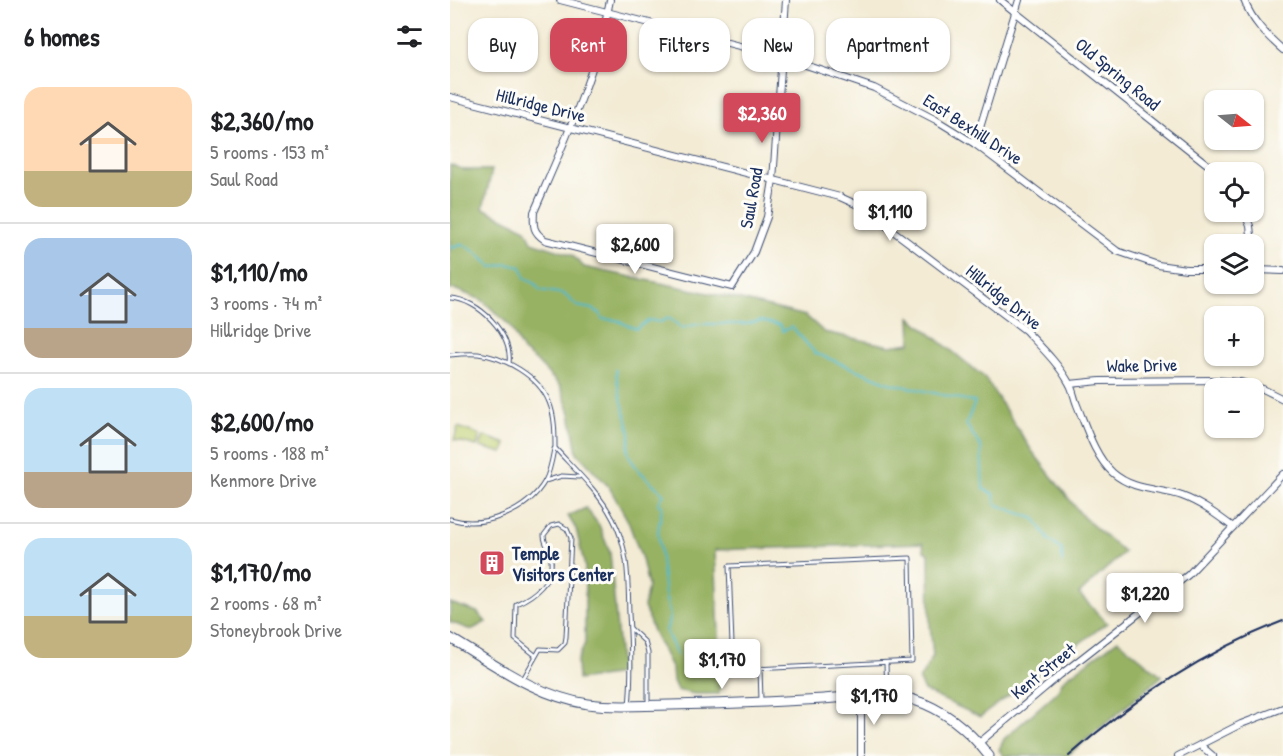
<!DOCTYPE html>
<html lang="en">
<head>
<meta charset="utf-8">
<style>
  :root { --surface:#fff; --page:#f6f6f6; --text:#202124; --muted:#757577; --line:#e0e0e0; --accent:#d1495b }
  body { margin:0; font-family:"Patrick Hand",sans-serif; background:var(--page); color:var(--text); height:100vh; display:flex; flex-direction:column; font-size:22px; white-space:nowrap }
  * { box-sizing:border-box; margin:0 }
  p { font-size:20px; color:var(--muted) }
  .icon { flex:none; width:33px; height:33px; fill:none; stroke:currentColor; stroke-width:2; stroke-linecap:round; stroke-linejoin:round }
  .map { position:relative; flex:1; overflow:hidden }
  .drawer { display:flex; flex-direction:column; background:var(--surface); width:450px }
  .drawer>* { flex:none }
  .hud { position:absolute; left:18px; top:18px; width:570px; height:54px; display:flex; gap:12px }
  .needle { width:39px; rotate:107deg }
  .buttons { position:absolute; left:754px; top:90px; display:grid; gap:12px }
  .buttons a { display:grid; place-items:center; width:60px; height:60px; border-radius:12px; background:var(--surface); box-shadow:0 2px 4px #0004; font-size:30px }
  .price { position:absolute; translate:-50% -51px; padding:0 14px; border-radius:6px; background:#fff; color:#222; font-size:20px; line-height:39px; filter:drop-shadow(0 2px 3px #0008) }
  .price::after { content:''; position:absolute; left:50%; top:36px; width:18px; height:14px; margin-left:-9px; background:inherit; clip-path:polygon(0 0,100% 0,50% 100%) }
  .price.current { background:var(--accent); color:#fff }
  ul { padding:0; list-style:none }
  li { display:flex; align-items:center; gap:18px; height:150px; padding:0 24px }
  li+li { border-top:2px solid var(--line) }
  li span { display:grid; place-items:center; flex:none; width:168px; height:120px; border-radius:18px; color:#555 }
  li>.icon { margin-inline-start:auto }
  span .icon { width:72px; height:72px; fill:#fffc; stroke-width:1 }
  li b { font-size:26px }
  h2 { display:flex; justify-content:space-between; align-items:center; height:72px; padding:0 24px; font-size:26px }
  .pill { padding:0 21px; border-radius:18px; background:var(--surface); box-shadow:0 2px 4px #0004; font-size:21px; line-height:54px }
  .pill.current { background:var(--accent); color:#fff }
  main { display:flex; flex:1; min-height:0 }
  .map>svg:first-child { display:block }
  .green { fill:#c0d072; stroke:#6e8068; stroke-width:1.5 }
  .forest { fill:#98b264; stroke:#5a7061; stroke-width:1.5 }
  .lines { fill:none; stroke-linecap:round; stroke-linejoin:round }
  .stream { stroke:#4fbaca; stroke-width:2 }
  .lane-casing { stroke:#3b4b70; stroke-width:5 }
  .street-casing { stroke:#3b4b70; stroke-width:8 }
  .secondary-casing { stroke:#3b4b70; stroke-width:11 }
  .lane { stroke:#fff; stroke-width:3 }
  .street { stroke:#fff; stroke-width:6 }
  .secondary { stroke:#fff; stroke-width:9 }
  .rail { stroke:#1b2f5e; stroke-width:2 }
  .labels { text-anchor:middle; dominant-baseline:central; stroke-width:6; stroke-linejoin:round; paint-order:stroke }
  .street-label { font-size:18px; fill:#1b2f5e; stroke:#fdfcf7 }
  .poi-label { font-size:18px; font-weight:bold; fill:#1b2f5e; stroke:#fdfcf7; text-anchor:start }
</style>
</head>
<body>
<main>
<section class="drawer">
<h2>6 homes<svg class="icon" aria-label="filters" viewBox="0 0 24 24"><path d="M4 7h16M4 17h16"/><circle cx="9" cy="7" r="2"/><circle cx="15" cy="17" r="2"/></svg></h2>
<ul>
<li><span style="background:linear-gradient(#ffd9b3 70%,#c2b280 0)"><svg class="icon" aria-label="home" viewBox="0 0 24 24"><path d="M3 11l9-7 9 7M6 9v11h12V9"/></svg></span><div><b>$2,360/mo</b><p>5 rooms · 153 m²</p><p>Saul Road</p></div></li>
<li><span style="background:linear-gradient(#a9c7e8 75%,#b9a48a 0)"><svg class="icon" aria-label="home" viewBox="0 0 24 24"><path d="M3 11l9-7 9 7M6 9v11h12V9"/></svg></span><div><b>$1,110/mo</b><p>3 rooms · 74 m²</p><p>Hillridge Drive</p></div></li>
<li><span style="background:linear-gradient(#bfe0f5 70%,#b9a48a 0)"><svg class="icon" aria-label="home" viewBox="0 0 24 24"><path d="M3 11l9-7 9 7M6 9v11h12V9"/></svg></span><div><b>$2,600/mo</b><p>5 rooms · 188 m²</p><p>Kenmore Drive</p></div></li>
<li><span style="background:linear-gradient(#bfe0f5 65%,#c2b280 0)"><svg class="icon" aria-label="home" viewBox="0 0 24 24"><path d="M3 11l9-7 9 7M6 9v11h12V9"/></svg></span><div><b>$1,170/mo</b><p>2 rooms · 68 m²</p><p>Stoneybrook Drive</p></div></li>
</ul>
</section>
<div class="map">
<svg width="833" height="756" viewBox="0 0 833 756">
  <rect width="100%" height="100%" fill="#fdfcf7"/>
  <filter id="ink" filterUnits="userSpaceOnUse"><feTurbulence type="fractalNoise" baseFrequency=".0167" numOctaves="2"/><feDisplacementMap in="SourceGraphic" scale="12" xChannelSelector="R" yChannelSelector="G"/><feConvolveMatrix kernelMatrix="1 2 1 2 8 2 1 2 1" color-interpolation-filters="sRGB"/></filter>
  <filter id="wash" filterUnits="userSpaceOnUse"><feTurbulence type="fractalNoise" baseFrequency=".008" numOctaves="4" result="noise"/><feDisplacementMap in="SourceGraphic" scale="24" xChannelSelector="R" yChannelSelector="G"/><feGaussianBlur stdDeviation="1.35" result="paint"/><feColorMatrix in="noise" values="0 0 0 0 0 0 0 0 0 0 0 0 0 0 0 0 0 1.4 0 .05"/><feComposite in="paint" operator="in"/></filter>
  <g filter="url(#wash)">
    <rect width="100%" height="100%" fill="#f3ebd4"/>
    <!-- green -->
    <g class="green">
      <polygon points="8,427 30,435 27,446 4,440"/>
      <polygon points="34,436 56,444 53,453 30,447"/>
    </g>
    <!-- forest -->
    <g class="forest">
      <polygon points="0,165 15,170 42,170 33,208 76,229 82,242 122,255 134,267 287,299 356,316 374,332 440,346 461,343 460,317 535,378 582,451 633,517 674,552 629,594 657,623 530,717 474,691 469,680 483,656 480,624 479,554 474,551 473,543 265,550 271,675 269,694 244,694 227,690 223,681 222,669 203,631 194,607 198,586 192,559 178,521 159,487 127,453 120,413 110,386 86,361 73,351 59,325 32,300 4,289 0,290"/>
      <polygon points="136,508 149,525 160,553 171,674 128,680 127,662 135,643 135,567 126,529 118,516"/>
      <polygon points="0,603 27,612 36,622 21,630 0,622"/>
      <polygon points="668,640 712,676 617,756 554,756 549,750 554,739 608,691 613,680"/>
    </g>
    <g class="lines">
      <!-- stream -->
      <g class="stream">
        <polyline points="0,246 3,248 12,244 24,251 42,267 57,264 71,267 75,278 84,282 90,290 114,294 127,306 142,309 150,313 152,319 166,320 186,329 199,320 210,322 219,318 232,328 248,324 295,324 311,321 330,325 333,331 342,327 365,353 439,383 525,402 516,424 531,447 533,489 544,494 545,504 585,519 599,540 612,550 612,562"/>
        <path d="M166 370C167 392 176 412 180 434 181 440 177 446 178 452 182 468 203 483 214 494L208 504 212 506 208 532 215 595 220 616 216 631 227 655"/>
      </g>
    </g>
  </g>
  <g filter="url(#ink)">
    <g class="lines">
      <!-- lane casing -->
      <g class="lane-casing">
        <g id="lane">
          <path d="M0 298C28 299 63 334 59 363"/>
          <path d="M0 355C9 354 19 353 28 354 54 357 89 376 99 402 105 416 105 433 105 448 125 470 149 492 163 519 179 549 178 581 179 614 181 644 182 675 179 706"/>
          <polyline points="95,481 112,476 129,477"/>
          <path d="M0 519C34 529 77 512 95 481 100 472 102 460 104 449"/>
          <polygon points="460,558 462,661 283,670 279,566"/>
          <polyline points="180,628 195,642 198,653 198,703"/>
          <polyline points="436,663 437,695"/>
          <polyline points="310,669 311,700"/>
          <path d="M73 679 90 649 108 650 115 643 116 637 121 538 117 529 109 524 101 526 94 535C94 544 100 549 101 558 104 581 84 596 66 604L65 639 85 655"/>
        </g>
      </g>
      <!-- street casing -->
      <g class="street-casing">
        <g id="street">
          <polyline points="110,0 332,57 424,88 486,120 525,144 667,251 708,265 736,269 765,269"/>
          <path d="M160 0C146 74 114 143 84 212 83 226 83 232 95 240L282 287 304 252 317 217 323 180 336 0"/>
          <polyline points="550,0 767,172"/>
          <path d="M794 0C802 21 816 35 833 50"/>
          <path d="M0 97 390 197 410 206 575 330C590 346 608 363 619 383 623 389 624 398 627 405 636 427 645 457 663 473 684 491 708 488 732 496 751 503 767 515 783 527"/>
          <polyline points="525,144 569,0"/>
          <polyline points="794,212 800,226 802,244"/>
          <polyline points="804,270 833,271"/>
          <polyline points="620,384 650,381 762,380 791,382 813,389 833,399"/>
          <polyline points="411,697 411,756"/>
          <polyline points="529,743 610,675 738,575 833,474"/>
          <polyline points="750,745 763,756"/>
          <polyline points="728,756 791,724 833,708"/>
        </g>
      </g>
      <!-- secondary casing -->
      <g class="secondary-casing">
        <path id="secondary" d="M0 638C44 664 86 696 138 704 165 708 193 705 220 705 271 704 322 702 374 699 400 697 439 692 464 700 496 710 519 730 539 756"/>
      </g>
      <!-- lane -->
      <use href="#lane" class="lane"/>
      <!-- street -->
      <use href="#street" class="street"/>
      <!-- secondary -->
      <use href="#secondary" class="secondary"/>
      <!-- rail -->
      <path class="rail" d="M619 756C682 700 754 652 833 621"/>
    </g>
  </g>
  <!-- icons -->
  <defs>
    <g id="building-square" transform="scale(1.35)"><rect x="-9" y="-9" width="18" height="18" rx="4" fill="#d1495b" stroke="#fdfcf7"/><path d="M-4-6H4V6H1V3H-1V6H-4ZM-2.5-4.3h1.7v1.8h-1.7ZM.8-4.3h1.7v1.8H.8ZM-2.5-1h1.7V.8h-1.7ZM.8-1h1.7V.8H.8Z" fill="#fff"/></g>
  </defs>
  <g fill-rule="evenodd">
    <use href="#building-square" x="42" y="563"/>
  </g>
  <g class="labels">
    <!-- street labels -->
    <g class="street-label">
      <text transform="translate(668 74) rotate(39)">Old Spring Road</text>
      <text transform="translate(91 105) rotate(14)">Hillridge Drive</text>
      <text transform="translate(523 129) rotate(33)">East Bexhill Drive</text>
      <text transform="translate(301 198) rotate(-80)">Saul Road</text>
      <text transform="translate(554 297) rotate(39)">Hillridge Drive</text>
      <text transform="translate(692 365) rotate(-1)">Wake Drive</text>
      <text transform="translate(593 671) rotate(-39)">Kent Street</text>
    </g>
    <!-- poi labels -->
    <g class="poi-label">
      <text x="62" y="553">Temple<tspan x="62" dy="21">Visitors Center</tspan></text>
    </g>
  </g>
</svg>
<div class="buttons">
<a><svg class="needle" viewBox="-14 -14 28 28"><path d="M0-13l5 13h-10z" fill="#e53935"/><path d="M0 13l5-13h-10z" fill="#757577"/></svg></a>
<a><svg class="icon" aria-label="locate" viewBox="0 0 24 24"><circle cx="12" cy="12" r="6"/><path d="M12 2v4M12 18v4M2 12h4M18 12h4"/></svg></a>
<a><svg class="icon" aria-label="layers" viewBox="0 0 24 24"><path d="M12 4l9 5-9 5-9-5zM3 14l9 5 9-5"/></svg></a>
<a>+</a>
<a>−</a>
</div>
<b class="price current" style="left:312px;top:144px">$2,360</b>
<b class="price" style="left:440px;top:242px">$1,110</b>
<b class="price" style="left:185px;top:275px">$2,600</b>
<b class="price" style="left:695px;top:624px">$1,220</b>
<b class="price" style="left:272px;top:690px">$1,170</b>
<b class="price" style="left:424px;top:726px">$1,170</b>
<div class="hud">
<a class="pill">Buy</a>
<a class="pill current">Rent</a>
<a class="pill">Filters</a>
<a class="pill">New</a>
<a class="pill">Apartment</a>
</div>
</div>
</main>
</body>
</html>
